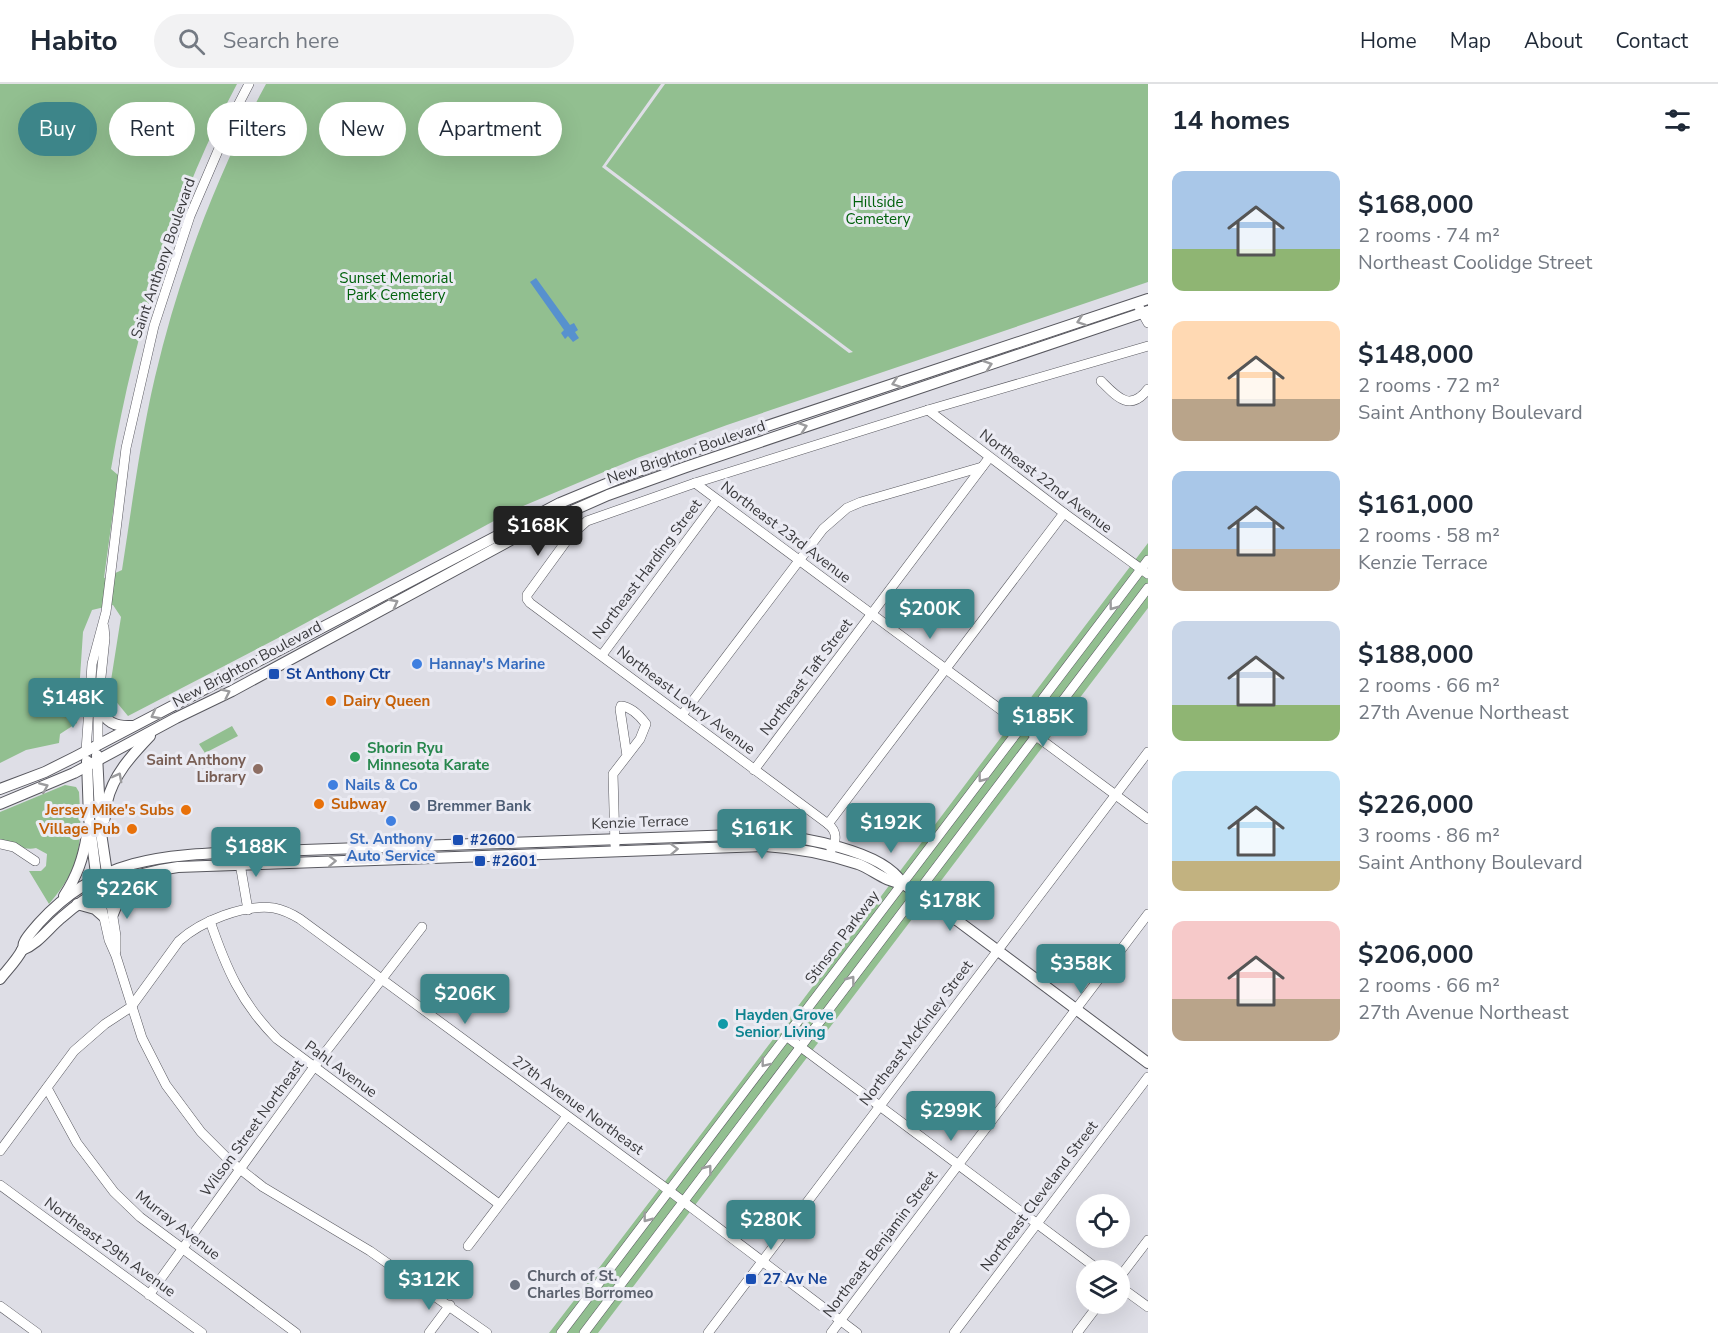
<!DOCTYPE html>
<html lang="en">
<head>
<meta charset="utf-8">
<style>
  :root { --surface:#fff; --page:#f2f2f3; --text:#1f2937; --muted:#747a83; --line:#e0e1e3; --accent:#3d8589 }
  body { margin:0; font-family:"Nunito Sans",sans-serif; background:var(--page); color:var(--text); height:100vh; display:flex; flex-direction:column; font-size:22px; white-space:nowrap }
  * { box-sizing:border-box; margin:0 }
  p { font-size:20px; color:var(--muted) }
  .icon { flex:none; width:33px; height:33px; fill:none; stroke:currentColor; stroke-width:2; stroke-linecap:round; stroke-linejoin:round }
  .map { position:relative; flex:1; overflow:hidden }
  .drawer { display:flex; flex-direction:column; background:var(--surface); width:570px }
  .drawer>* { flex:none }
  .top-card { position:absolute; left:18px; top:18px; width:570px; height:54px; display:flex; gap:12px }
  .controls { position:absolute; left:1076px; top:1110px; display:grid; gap:12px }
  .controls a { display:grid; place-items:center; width:54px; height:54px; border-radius:50%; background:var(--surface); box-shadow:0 6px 24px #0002; font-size:30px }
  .price { position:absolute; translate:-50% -51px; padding:0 14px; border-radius:6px; background:var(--accent); color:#fff; font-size:20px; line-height:39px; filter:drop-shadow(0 2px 3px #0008) }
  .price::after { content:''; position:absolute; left:50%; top:36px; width:18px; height:14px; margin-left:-9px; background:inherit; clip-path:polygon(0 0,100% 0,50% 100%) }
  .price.selected { background:#222; color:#fff }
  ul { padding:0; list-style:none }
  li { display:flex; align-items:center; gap:18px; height:150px; padding:0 24px }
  li span { display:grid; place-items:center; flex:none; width:168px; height:120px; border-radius:12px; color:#555 }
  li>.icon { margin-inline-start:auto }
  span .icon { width:72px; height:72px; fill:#fffc; stroke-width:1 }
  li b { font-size:26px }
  h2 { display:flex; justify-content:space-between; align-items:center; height:72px; padding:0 24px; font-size:26px }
  .chip { padding:0 21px; border-radius:27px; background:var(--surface); box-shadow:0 6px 24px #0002; font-size:21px; line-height:54px }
  .chip.selected { background:var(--accent); color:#fff }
  header { display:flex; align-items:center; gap:36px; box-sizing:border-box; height:84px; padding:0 30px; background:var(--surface); border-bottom:2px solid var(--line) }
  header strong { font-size:28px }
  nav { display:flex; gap:33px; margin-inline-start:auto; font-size:21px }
  .search { width:420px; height:54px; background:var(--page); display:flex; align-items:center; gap:15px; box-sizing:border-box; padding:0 21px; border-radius:33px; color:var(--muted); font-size:22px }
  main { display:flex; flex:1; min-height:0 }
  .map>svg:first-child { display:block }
  .green { fill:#92bf90 }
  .water { fill:#5791ce }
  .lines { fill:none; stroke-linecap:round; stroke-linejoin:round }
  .minor-casing { stroke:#58585f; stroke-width:10 }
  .major-casing { stroke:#58585f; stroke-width:12 }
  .minor { stroke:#fff; stroke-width:9 }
  .major { stroke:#fff; stroke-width:10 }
  .oneway { stroke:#9c9c9e }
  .shop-dot { fill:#3f7fe0; stroke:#ebebf3; stroke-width:2 }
  .transit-dot { fill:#1a4fb4; stroke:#ebebf3; stroke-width:2 }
  .food-dot { fill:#e8710a; stroke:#ebebf3; stroke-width:2 }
  .leisure-dot { fill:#2e9e5b; stroke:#ebebf3; stroke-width:2 }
  .education-dot { fill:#8d6e63; stroke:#ebebf3; stroke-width:2 }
  .service-dot { fill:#5c6f8a; stroke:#ebebf3; stroke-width:2 }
  .culture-dot { fill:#0f9aa8; stroke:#ebebf3; stroke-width:2 }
  .worship-dot { fill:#6b7280; stroke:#ebebf3; stroke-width:2 }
  .labels { text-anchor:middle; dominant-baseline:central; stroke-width:6; stroke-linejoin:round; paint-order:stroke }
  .park-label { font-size:15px; fill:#00610b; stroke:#ebebf3 }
  .street-label { font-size:15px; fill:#39393c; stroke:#ebebf3 }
  .shop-label { font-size:15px; font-weight:bold; fill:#366cbe; stroke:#ebebf3; text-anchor:start }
  .transit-label { font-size:15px; font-weight:bold; fill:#164399; stroke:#ebebf3; text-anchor:start }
  .food-label { font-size:15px; font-weight:bold; fill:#c56008; stroke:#ebebf3; text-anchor:start }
  .leisure-label { font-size:15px; font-weight:bold; fill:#27864d; stroke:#ebebf3; text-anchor:start }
  .education-label { font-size:15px; font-weight:bold; fill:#785e54; stroke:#ebebf3; text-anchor:end }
  .service-label { font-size:15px; font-weight:bold; fill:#4e5e75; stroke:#ebebf3; text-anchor:start }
  .culture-label { font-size:15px; font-weight:bold; fill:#0d838f; stroke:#ebebf3; text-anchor:start }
  .worship-label { font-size:15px; font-weight:bold; fill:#5b616d; stroke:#ebebf3; text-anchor:start }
</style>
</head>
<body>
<header>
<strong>Habito</strong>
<div class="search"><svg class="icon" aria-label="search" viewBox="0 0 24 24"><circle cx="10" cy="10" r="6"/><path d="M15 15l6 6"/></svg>Search here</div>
<nav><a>Home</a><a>Map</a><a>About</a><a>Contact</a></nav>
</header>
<main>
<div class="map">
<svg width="1148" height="1249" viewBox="0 0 1148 1249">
  <rect width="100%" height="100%" fill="#dedee6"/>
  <!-- green -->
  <g class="green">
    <path d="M0 0H237C173 120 134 251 111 385L118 391 104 494 122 486C132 422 140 357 155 293 179 191 216 92 266 0H661L602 83 849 269 853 268 606 82 665 0H1148V198L727 341 637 374 516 425 278 554 128 632 109 609 121 533 113 521 92 526 83 548 77 639 60 650 59 659 26 666 0 679Z"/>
    <path d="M1148 459V524L598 1249H549C751 987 948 722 1148 459Z"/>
    <polygon points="232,642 238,652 205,669 199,660"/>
    <path d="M65 701 76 703 79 708C82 757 83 781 49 820L29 787H41L46 782 47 770 36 764C24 767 12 759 0 757V728Z"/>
  </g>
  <!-- water -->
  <polygon class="water" points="536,194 570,241 574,239 578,246 575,248 579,254 573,258 568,252 565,255 561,249 564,246 530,198"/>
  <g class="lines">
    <!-- minor casing -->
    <g class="minor-casing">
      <g id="minor">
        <polyline points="1139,223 1148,239"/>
        <path d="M1101 297C1116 312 1130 329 1148 305"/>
        <polyline points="928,326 1064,429 1148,490"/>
        <polyline points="695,399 1148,735"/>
        <polyline points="602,571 717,416"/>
        <polyline points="682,631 823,445 847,424 861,418 982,383"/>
        <polyline points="98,661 98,622 105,554 104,543"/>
        <polyline points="86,667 92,580 106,528 126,364 154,242 190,132 235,27 249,0"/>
        <polyline points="754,686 989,374"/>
        <polyline points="828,740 530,519 527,515 527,511 570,452 587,437 695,399 928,326 1148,262"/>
        <polyline points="0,760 14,763 35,777"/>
        <path d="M615 761 613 690 640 655 646 640C640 632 632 623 621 622L620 625 627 672"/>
        <path d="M831 766C837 757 837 747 828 740L1064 429"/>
        <polyline points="238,768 248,826"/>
        <polyline points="108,802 116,852 116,867"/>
        <polyline points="98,807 109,856 116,872 142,954 166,1001 201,1048 231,1078 263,1103 370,1167 487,1249"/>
        <path d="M210 837C226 884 241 919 277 955L499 1120"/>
        <polyline points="786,952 1099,1186"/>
        <polyline points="47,1004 77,1059 114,1108 140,1133 296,1249"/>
        <path d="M0 1067 74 967 105 940 131 923 179 857C201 837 244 820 274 824 284 826 292 830 300 835L663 1102 857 1249"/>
        <polyline points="0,1101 202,1249"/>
        <polyline points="468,1162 567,1032"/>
        <polyline points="1119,1194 1148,1156"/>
        <polyline points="1119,1202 1148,1223"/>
        <polyline points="149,1211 314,983 422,843"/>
        <polyline points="0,1222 37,1249"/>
        <polyline points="429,1249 450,1221"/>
        <polyline points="561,1249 1148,476"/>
        <polyline points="584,1249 1148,504"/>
        <polyline points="708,1249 1148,668"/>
        <polyline points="831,1249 1148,830"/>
        <polyline points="954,1249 1148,993"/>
        <polyline points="1077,1249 1099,1220"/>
      </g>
    </g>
    <!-- major casing -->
    <g class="major-casing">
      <g id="major">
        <path d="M98 622C106 638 114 643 132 642"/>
        <polyline points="97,671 101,749 108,796"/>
        <polyline points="87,677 89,734 97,798"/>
        <polyline points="0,705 45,688 75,673 560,419 630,390 701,364 1148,215"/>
        <polyline points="0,720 74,689 176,634 232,607 533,444 608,411 686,383 1148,227"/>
        <path d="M104 737C106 730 106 724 107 718 113 691 132 671 150 652"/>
        <path d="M64 812C77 792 83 775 87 751"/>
        <polyline points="77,820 95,825 103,832"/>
        <polyline points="113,830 122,808 136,793"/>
        <path d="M22 866C38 860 48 845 61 834 94 804 134 789 178 783L765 762C797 764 828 770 858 780 874 786 885 798 902 799"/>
        <path d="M0 895C7 886 17 876 22 866 26 859 21 864 25 857 28 851 35 844 39 839 99 773 163 771 245 768L766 750C800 753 883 766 902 799L958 837 1148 979"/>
      </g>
    </g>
    <!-- minor -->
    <use href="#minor" class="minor"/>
    <!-- major -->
    <use href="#major" class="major"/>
  </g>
  <!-- one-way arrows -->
  <defs><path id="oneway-chevron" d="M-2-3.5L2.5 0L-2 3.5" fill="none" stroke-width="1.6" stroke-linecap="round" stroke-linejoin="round" transform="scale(1.5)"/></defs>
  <g class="oneway">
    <use href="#oneway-chevron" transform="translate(1081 237) rotate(161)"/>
    <use href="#oneway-chevron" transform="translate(988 281) rotate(-19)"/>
    <use href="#oneway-chevron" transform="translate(896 299) rotate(161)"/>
    <use href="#oneway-chevron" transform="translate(803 343) rotate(-19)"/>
    <use href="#oneway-chevron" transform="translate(394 519) rotate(-28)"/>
    <use href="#oneway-chevron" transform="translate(1113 522) rotate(127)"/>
    <use href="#oneway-chevron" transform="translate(226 609) rotate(-26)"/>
    <use href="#oneway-chevron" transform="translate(155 631) rotate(152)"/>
    <use href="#oneway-chevron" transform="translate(118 693) rotate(-62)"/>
    <use href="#oneway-chevron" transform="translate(982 694) rotate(127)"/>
    <use href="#oneway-chevron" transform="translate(44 703) rotate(-23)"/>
    <use href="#oneway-chevron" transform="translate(674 765) rotate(-2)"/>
    <use href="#oneway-chevron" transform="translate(332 777) rotate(-2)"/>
    <use href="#oneway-chevron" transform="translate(851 896) rotate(-53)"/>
    <use href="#oneway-chevron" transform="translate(765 979) rotate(128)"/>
    <use href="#oneway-chevron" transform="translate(708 1085) rotate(-53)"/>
    <use href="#oneway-chevron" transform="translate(647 1134) rotate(127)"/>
  </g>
  <!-- markers -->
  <g class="shop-dot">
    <circle cx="417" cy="580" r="6"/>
    <circle cx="333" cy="701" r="6"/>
    <circle cx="391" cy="737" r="6"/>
  </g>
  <g class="transit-dot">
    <rect x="268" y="584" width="12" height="12" rx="3"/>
    <rect x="452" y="750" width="12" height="12" rx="3"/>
    <rect x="474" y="771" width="12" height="12" rx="3"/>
    <rect x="745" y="1189" width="12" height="12" rx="3"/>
  </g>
  <g class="food-dot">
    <circle cx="331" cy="617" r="6"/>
    <circle cx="319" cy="720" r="6"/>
    <circle cx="186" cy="726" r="6"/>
    <circle cx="132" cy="745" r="6"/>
  </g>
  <circle class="leisure-dot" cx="355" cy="673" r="6"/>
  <circle class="education-dot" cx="258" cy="685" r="6"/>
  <circle class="service-dot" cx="415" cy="722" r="6"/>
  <circle class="culture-dot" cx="723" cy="940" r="6"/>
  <circle class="worship-dot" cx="515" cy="1201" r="6"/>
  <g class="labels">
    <!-- park labels -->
    <g class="park-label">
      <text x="878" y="118">Hillside<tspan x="878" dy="17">Cemetery</tspan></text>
      <text x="396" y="194">Sunset Memorial<tspan x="396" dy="17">Park Cemetery</tspan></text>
    </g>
    <!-- street labels -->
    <g class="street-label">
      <text transform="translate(163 174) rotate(-71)">Saint Anthony Boulevard</text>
      <text transform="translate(686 368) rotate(-19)">New Brighton Boulevard</text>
      <text transform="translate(1046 397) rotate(37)">Northeast 22nd Avenue</text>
      <text transform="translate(786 448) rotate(37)">Northeast 23rd Avenue</text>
      <text transform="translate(647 485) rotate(-53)">Northeast Harding Street</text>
      <text transform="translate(247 580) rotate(-28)">New Brighton Boulevard</text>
      <text transform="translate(806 593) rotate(-53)">Northeast Taft Street</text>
      <text transform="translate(686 616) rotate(37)">Northeast Lowry Avenue</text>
      <text transform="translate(640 738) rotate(-2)">Kenzie Terrace</text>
      <text transform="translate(842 853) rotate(-53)">Stinson Parkway</text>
      <text transform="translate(916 949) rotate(-53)">Northeast McKinley Street</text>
      <text transform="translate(341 985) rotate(36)">Pahl Avenue</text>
      <text transform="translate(578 1021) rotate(36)">27th Avenue Northeast</text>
      <text transform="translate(252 1044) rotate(-54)">Wilson Street Northeast</text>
      <text transform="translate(1039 1112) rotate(-53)">Northeast Cleveland Street</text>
      <text transform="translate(178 1141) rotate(38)">Murray Avenue</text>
      <text transform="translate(880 1160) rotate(-53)">Northeast Benjamin Street</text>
      <text transform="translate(110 1163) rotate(36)">Northeast 29th Avenue</text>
    </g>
    <!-- shop labels -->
    <g class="shop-label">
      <text x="429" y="580">Hannay's Marine</text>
      <text x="345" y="701">Nails &amp; Co</text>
      <text x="391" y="755" text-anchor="middle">St. Anthony<tspan x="391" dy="17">Auto Service</tspan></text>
    </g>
    <!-- transit labels -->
    <g class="transit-label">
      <text x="286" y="590">St Anthony Ctr</text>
      <text x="470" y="756">#2600</text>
      <text x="492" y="777">#2601</text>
      <text x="763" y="1195">27 Av Ne</text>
    </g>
    <!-- food labels -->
    <g class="food-label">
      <text x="343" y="617">Dairy Queen</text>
      <text x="331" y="720">Subway</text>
      <text x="174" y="726" text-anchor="end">Jersey Mike's Subs</text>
      <text x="120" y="745" text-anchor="end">Village Pub</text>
    </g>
    <!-- leisure labels -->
    <g class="leisure-label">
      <text x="367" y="664">Shorin Ryu<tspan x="367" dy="17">Minnesota Karate</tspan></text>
    </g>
    <!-- education labels -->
    <g class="education-label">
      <text x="246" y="676">Saint Anthony<tspan x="246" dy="17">Library</tspan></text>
    </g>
    <!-- service labels -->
    <g class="service-label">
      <text x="427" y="722">Bremmer Bank</text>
    </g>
    <!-- culture labels -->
    <g class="culture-label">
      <text x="735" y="931">Hayden Grove<tspan x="735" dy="17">Senior Living</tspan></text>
    </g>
    <!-- worship labels -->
    <g class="worship-label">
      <text x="527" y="1192">Church of St.<tspan x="527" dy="17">Charles Borromeo</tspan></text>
    </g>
  </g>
</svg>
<div class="controls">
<a><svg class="icon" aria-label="locate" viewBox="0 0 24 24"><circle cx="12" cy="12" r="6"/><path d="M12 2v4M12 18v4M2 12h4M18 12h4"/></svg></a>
<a><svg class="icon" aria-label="layers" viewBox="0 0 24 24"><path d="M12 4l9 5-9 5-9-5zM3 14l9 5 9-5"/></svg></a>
</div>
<b class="price selected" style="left:538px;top:473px">$168K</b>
<b class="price" style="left:930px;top:556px">$200K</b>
<b class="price" style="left:73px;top:645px">$148K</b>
<b class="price" style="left:1043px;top:664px">$185K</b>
<b class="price" style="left:891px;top:770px">$192K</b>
<b class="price" style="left:762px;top:776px">$161K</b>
<b class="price" style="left:256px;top:794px">$188K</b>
<b class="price" style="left:127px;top:836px">$226K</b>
<b class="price" style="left:950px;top:848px">$178K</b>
<b class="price" style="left:1081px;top:911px">$358K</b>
<b class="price" style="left:465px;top:941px">$206K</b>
<b class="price" style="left:951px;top:1058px">$299K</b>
<b class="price" style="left:771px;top:1167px">$280K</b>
<b class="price" style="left:429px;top:1227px">$312K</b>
<div class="top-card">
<a class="chip selected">Buy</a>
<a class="chip">Rent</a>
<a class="chip">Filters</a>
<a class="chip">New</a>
<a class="chip">Apartment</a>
</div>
</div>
<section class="drawer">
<h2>14 homes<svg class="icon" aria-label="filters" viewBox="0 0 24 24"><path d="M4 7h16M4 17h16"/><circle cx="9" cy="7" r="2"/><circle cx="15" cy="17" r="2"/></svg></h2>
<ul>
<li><span style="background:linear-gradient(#a9c7e8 65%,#8fb573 0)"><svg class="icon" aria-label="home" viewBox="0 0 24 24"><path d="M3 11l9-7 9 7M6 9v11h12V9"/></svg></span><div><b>$168,000</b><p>2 rooms · 74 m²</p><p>Northeast Coolidge Street</p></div></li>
<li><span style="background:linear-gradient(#ffd9b3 65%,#b9a48a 0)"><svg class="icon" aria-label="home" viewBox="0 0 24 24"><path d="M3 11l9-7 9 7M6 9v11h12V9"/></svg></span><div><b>$148,000</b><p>2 rooms · 72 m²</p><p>Saint Anthony Boulevard</p></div></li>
<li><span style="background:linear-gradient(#a9c7e8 65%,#b9a48a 0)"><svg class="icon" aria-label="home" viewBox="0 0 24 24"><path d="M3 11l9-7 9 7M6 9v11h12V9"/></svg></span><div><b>$161,000</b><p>2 rooms · 58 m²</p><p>Kenzie Terrace</p></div></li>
<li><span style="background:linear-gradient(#c9d6e8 70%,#8fb573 0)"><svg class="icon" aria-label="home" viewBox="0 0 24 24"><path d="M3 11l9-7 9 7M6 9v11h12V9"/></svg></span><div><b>$188,000</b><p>2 rooms · 66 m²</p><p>27th Avenue Northeast</p></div></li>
<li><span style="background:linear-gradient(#bfe0f5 75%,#c2b280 0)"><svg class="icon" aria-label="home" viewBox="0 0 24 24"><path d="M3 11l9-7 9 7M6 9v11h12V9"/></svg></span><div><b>$226,000</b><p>3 rooms · 86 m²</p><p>Saint Anthony Boulevard</p></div></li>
<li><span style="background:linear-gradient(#f6c9c9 65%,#b9a48a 0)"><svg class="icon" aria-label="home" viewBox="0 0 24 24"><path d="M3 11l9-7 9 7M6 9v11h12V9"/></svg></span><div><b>$206,000</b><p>2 rooms · 66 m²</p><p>27th Avenue Northeast</p></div></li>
</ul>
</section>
</main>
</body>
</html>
